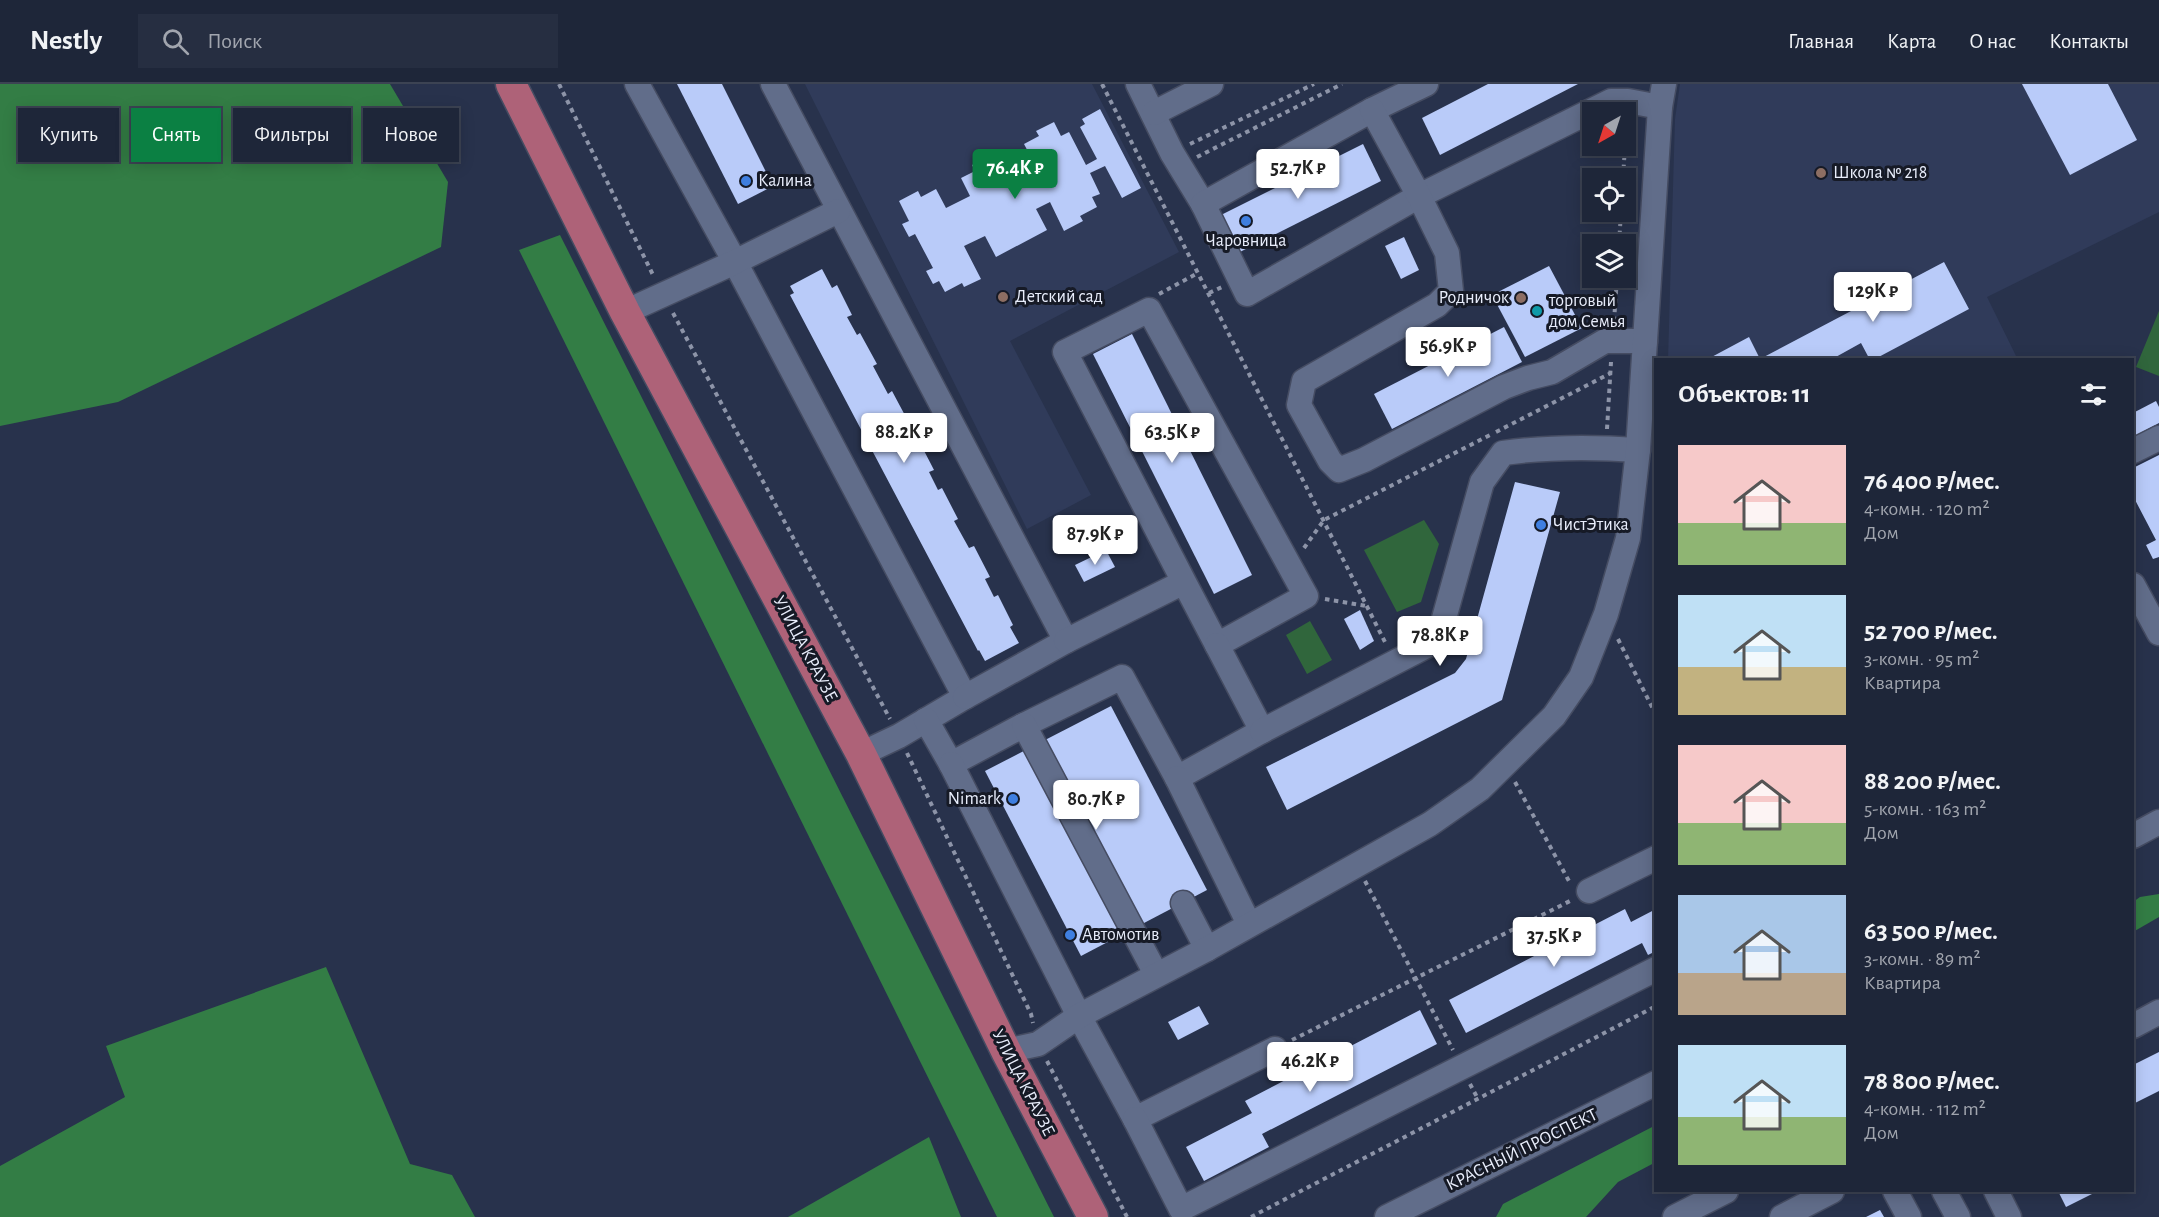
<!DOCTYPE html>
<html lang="ru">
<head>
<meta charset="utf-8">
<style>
  :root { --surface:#1e2639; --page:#262e41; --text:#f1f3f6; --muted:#a1a5ae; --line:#3c4353; --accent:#0b8043 }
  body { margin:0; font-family:"Alegreya Sans",sans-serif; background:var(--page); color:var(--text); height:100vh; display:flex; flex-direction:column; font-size:22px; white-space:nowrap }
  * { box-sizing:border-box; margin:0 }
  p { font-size:20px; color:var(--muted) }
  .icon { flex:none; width:33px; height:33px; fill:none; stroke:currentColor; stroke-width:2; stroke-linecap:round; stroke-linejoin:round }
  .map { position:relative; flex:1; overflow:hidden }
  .details { position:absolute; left:1654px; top:274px; width:480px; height:834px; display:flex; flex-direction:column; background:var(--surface); border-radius:0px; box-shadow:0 3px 15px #0003,0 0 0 2px var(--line) }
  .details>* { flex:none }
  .guide { position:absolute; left:18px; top:24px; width:570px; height:54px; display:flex; gap:12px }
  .needle { width:39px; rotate:219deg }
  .buttons { position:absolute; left:1582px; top:18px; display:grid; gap:12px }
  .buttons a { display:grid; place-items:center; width:54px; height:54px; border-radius:0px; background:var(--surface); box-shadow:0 3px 15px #0003,0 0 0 2px var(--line); font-size:30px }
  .price { position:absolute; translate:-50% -51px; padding:0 14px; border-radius:6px; background:#fff; color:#222; font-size:20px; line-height:39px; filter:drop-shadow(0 2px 3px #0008) }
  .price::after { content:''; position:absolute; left:50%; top:36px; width:18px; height:14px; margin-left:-9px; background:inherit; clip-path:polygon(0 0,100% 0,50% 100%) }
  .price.on { background:var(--accent); color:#fff }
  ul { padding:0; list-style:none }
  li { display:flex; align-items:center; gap:18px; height:150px; padding:0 24px }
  li span { display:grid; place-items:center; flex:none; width:168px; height:120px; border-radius:0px; color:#555 }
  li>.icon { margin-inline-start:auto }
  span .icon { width:72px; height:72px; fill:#fffc; stroke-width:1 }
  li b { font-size:26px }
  h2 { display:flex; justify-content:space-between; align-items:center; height:72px; padding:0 24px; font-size:26px }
  .tag { padding:0 21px; border-radius:0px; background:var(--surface); box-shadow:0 3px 15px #0003,0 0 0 2px var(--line); font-size:21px; line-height:54px }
  .tag.on { background:var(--accent); color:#fff }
  header { display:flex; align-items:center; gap:36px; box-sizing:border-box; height:84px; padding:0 30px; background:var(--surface); border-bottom:2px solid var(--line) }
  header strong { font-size:28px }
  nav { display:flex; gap:33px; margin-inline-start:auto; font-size:21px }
  .search { width:420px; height:54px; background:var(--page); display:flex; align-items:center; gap:15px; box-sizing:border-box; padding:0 21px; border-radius:0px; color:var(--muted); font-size:22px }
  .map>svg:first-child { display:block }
  .built { fill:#303b5a }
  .green { fill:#30663c }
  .forest { fill:#337d45 }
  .building { fill:#b9cbf9 }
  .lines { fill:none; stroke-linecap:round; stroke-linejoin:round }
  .minor-casing { stroke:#454c62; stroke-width:27 }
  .major-casing { stroke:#454c62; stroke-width:33 }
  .path { stroke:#8d94a8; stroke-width:4; stroke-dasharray:4.5 4.5; stroke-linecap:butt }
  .minor { stroke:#616d8a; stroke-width:24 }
  .major { stroke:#ae6278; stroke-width:30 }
  .education-dot { fill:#8d6e63; stroke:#161a26; stroke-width:2 }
  .shop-dot { fill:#3f7fe0; stroke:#161a26; stroke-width:2 }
  .culture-dot { fill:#0f9aa8; stroke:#161a26; stroke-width:2 }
  .labels { text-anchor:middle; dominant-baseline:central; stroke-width:6; stroke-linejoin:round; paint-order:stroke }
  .poi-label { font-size:18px; fill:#e9eefc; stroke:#161a26; text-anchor:start }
  .street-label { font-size:18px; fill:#e9eefc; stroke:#161a26 }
</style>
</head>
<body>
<header>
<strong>Nestly</strong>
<div class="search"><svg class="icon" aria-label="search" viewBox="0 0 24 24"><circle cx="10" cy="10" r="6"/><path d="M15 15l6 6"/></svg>Поиск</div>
<nav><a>Главная</a><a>Карта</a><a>О нас</a><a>Контакты</a></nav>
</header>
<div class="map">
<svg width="2159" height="1133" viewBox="0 0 2159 1133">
  <rect width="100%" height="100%" fill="#28324c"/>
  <!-- built -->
  <g class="built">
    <polygon points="805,0 1092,0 1179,168 1010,257 1091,411 1027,445"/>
    <polygon points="1680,0 2159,0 2159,128 1987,213 2018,276 1668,276 1675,35"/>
  </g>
  <!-- green -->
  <g class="green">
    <polygon points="2159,227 2159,292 2136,283"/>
    <polygon points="1424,436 1439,460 1421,518 1397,528 1364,466"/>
    <polygon points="1310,537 1332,576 1307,590 1286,551"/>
  </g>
  <!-- forest -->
  <g class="forest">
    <polygon points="0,0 390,0 448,98 441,163 118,318 0,342"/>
    <polygon points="560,151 1054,1133 997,1133 519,166"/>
    <polygon points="2159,810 2159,833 2133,848 2133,818 2140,813"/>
    <polygon points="326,883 410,1080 452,1091 475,1133 0,1133 0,1082 125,1013 106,962"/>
    <polygon points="1656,1041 1656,1078 1618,1098 1586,1133 1496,1133 1503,1120"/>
    <polygon points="929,1053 961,1133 788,1133"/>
  </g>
  <!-- building -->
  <g class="building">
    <polygon points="677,0 722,0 773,102 738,120"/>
    <polygon points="1488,0 1578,0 1440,71 1422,34"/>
    <polygon points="2022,0 2108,0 2137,56 2070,91"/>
    <polygon points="1100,25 1141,104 1122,114 1105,82 1090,89 1100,110 1092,113 1097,123 1080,132 1083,137 1064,147 1050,118 1036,125 1047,146 996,173 985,152 964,162 981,195 964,203 962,199 945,208 939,197 933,200 926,187 933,184 915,150 909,153 902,140 909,137 899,117 918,107 921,113 936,105 946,124 970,112 961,94 975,87 972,81 981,76 984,83 997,76 1006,94 1034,79 1024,60 1039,52 1036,47 1054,38 1061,52 1069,48 1086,81 1097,75 1080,43 1085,40 1082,35"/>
    <polygon points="1363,60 1381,97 1234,171 1215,134"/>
    <polygon points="1404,153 1419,186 1401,195 1385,162"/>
    <polygon points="1944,178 1969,225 1873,276 1870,276 1861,259 1834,274 1835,276 1706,276 1749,253 1760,275"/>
    <polygon points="1549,182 1582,244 1525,273 1492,211"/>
    <polygon points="822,185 832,204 837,201 852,231 847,233 857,251 860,249 877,280 873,282 888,310 892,307 908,337 903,339 914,359 919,357 934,386 929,388 938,406 942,404 958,435 954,437 969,464 974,462 990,493 985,495 994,513 998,511 1013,541 1010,543 1019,559 985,577 979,566 978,567 790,211 794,209 790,202"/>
    <polygon points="1504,243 1522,278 1392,345 1374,310"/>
    <polygon points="1132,250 1252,491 1214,510 1093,270"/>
    <polygon points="2156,317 2159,323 2159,339 2133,353 2133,329"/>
    <polygon points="2159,371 2159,473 2153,475 2146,461 2156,456 2133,412 2133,384"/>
    <polygon points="1515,398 1560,408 1502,616 1287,726 1266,683 1455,589 1466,575"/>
    <polygon points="1106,466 1115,483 1084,498 1075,481"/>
    <polygon points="1360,526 1374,557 1360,566 1344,535"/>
    <polygon points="1111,622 1207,806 1081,872 985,687"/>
    <polygon points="1625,825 1631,838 1656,825 1656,867 1648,871 1642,859 1466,949 1449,916"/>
    <polygon points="1199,922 1209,940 1178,956 1168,938"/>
    <polygon points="1420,926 1437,960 1262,1050 1269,1063 1204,1097 1186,1063 1252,1029 1245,1017"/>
    <polygon points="2159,968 2159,1007 2133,1020 2133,981"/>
    <polygon points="2058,1107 2098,1107 2066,1123"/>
    <polygon points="1880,1126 1884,1133 1866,1133"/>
  </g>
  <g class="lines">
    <!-- minor casing -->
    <g class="minor-casing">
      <g id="minor">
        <polyline points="637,0 735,178 965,613 899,652 861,670"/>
        <polyline points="773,0 1066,557 965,613"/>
        <polyline points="1138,0 1172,69 1203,120"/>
        <polyline points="1426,0 1372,26 1203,120 1247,210 1419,112 1611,17 1628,17 1660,23"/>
        <polyline points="1372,26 1419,112 1447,169 1451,207 1437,221 1304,297 1299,321 1330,377 1339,386 1364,376 1504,303 1528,294 1552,288 1605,257 1645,257"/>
        <polyline points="1154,29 1211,0"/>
        <polyline points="625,228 735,178 838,127"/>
        <polyline points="2133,367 2159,354"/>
        <polyline points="2133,501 2159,549"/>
        <polyline points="1066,557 1184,498 1065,268 1149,226 1306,512 1217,561 1184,498"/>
        <polyline points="926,636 951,680 1024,641 1122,593 1177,694 1262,647 1217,561"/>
        <polyline points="1024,641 1156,890"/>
        <path d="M1262 647 1438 556 1482 398 1503 369C1546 363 1595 363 1638 366"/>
        <polyline points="951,680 1079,932 1135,1035 1275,965"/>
        <polyline points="1177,694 1249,840"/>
        <polyline points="2133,752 2159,738"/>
        <polyline points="1589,807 1656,774"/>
        <polyline points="1183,819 1207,865"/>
        <polyline points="2133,942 2159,928"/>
        <polyline points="1006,967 1038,960 1079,932 1207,865 1430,740 1480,705 1554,632 1581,593 1606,530 1628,454 1638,366 1660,23 1664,0"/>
        <polyline points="1135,1035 1181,1125 1656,885"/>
        <polyline points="1895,1107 1909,1133"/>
        <polyline points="1944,1107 1958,1133"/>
        <polyline points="1996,1107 2009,1133"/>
        <polyline points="1387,1133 1656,999"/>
        <polyline points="1675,1133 1726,1107"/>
        <polyline points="1782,1133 1832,1107"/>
      </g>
    </g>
    <!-- major casing -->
    <g class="major-casing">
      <polyline id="major" points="511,0 625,228 861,670 1006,967 1093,1133"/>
    </g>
    <!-- path -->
    <g class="path">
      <polyline points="559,0 654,193"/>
      <polyline points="1102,0 1386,560"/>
      <polyline points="1626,49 1627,38"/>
      <polyline points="1190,60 1314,0"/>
      <polyline points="1197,73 1342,0"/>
      <polyline points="1623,94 1625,62"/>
      <polyline points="1619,160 1621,128"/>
      <polyline points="1209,209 1222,203"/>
      <polyline points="1159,210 1198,189"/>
      <polyline points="673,229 890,635"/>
      <polyline points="1614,237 1617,194"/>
      <polyline points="1607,345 1611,278"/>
      <polyline points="1496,348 1611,289"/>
      <polyline points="1304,464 1324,436 1490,351"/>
      <polyline points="1325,515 1367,522"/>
      <polyline points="1618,555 1656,631"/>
      <polyline points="907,669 1031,930 1033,939"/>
      <polyline points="1515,698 1570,799"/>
      <polyline points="1365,797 1453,966"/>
      <polyline points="1292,956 1572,816"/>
      <polyline points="1047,977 1127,1133"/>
      <polyline points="1470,1000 1478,1015"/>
      <polyline points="1251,1133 1656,922"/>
    </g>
    <!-- minor -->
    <use href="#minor" class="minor"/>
    <!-- major -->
    <use href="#major" class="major"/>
  </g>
  <!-- markers -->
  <g class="education-dot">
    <circle cx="1821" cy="89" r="6"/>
    <circle cx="1003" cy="213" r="6"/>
    <circle cx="1521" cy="214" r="6"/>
  </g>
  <g class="shop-dot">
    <circle cx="746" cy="97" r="6"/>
    <circle cx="1246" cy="137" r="6"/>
    <circle cx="1541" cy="441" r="6"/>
    <circle cx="1013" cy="715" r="6"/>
    <circle cx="1070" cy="851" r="6"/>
  </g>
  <circle class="culture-dot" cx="1537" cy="227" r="6"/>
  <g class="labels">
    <!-- poi labels -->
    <g class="poi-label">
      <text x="1833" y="89">Школа № 218</text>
      <text x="758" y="97">Калина</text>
      <text x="1246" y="157" text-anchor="middle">Чаровница</text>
      <text x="1015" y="213">Детский сад</text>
      <text x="1509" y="214" text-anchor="end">Родничок</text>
      <text x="1549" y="217">торговый<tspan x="1549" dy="21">дом Семья</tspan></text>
      <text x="1553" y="441">ЧистЭтика</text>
      <text x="1001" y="715" text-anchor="end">Nimark</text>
      <text x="1082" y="851">Автомотив</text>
    </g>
    <!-- street labels -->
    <g class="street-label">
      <text transform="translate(805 565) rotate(62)">УЛИЦА КРАУЗЕ</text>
      <text transform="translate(1023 999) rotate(63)">УЛИЦА КРАУЗЕ</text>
      <text transform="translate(1522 1066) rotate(-26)">КРАСНЫЙ ПРОСПЕКТ</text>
    </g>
  </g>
</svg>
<div class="buttons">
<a><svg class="needle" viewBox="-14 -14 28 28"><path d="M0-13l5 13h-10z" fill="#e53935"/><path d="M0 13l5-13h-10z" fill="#a1a5ae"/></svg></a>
<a><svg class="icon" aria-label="locate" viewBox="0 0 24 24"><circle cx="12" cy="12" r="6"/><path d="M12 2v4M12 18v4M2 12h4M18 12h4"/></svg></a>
<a><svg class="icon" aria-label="layers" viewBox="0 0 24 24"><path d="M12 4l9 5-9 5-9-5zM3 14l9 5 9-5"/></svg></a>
</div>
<b class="price on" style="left:1015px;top:116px">76.4K ₽</b>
<b class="price" style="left:1298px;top:116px">52.7K ₽</b>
<b class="price" style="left:1873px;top:239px">129K ₽</b>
<b class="price" style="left:1448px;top:294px">56.9K ₽</b>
<b class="price" style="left:904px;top:380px">88.2K ₽</b>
<b class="price" style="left:1172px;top:380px">63.5K ₽</b>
<b class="price" style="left:1095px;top:482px">87.9K ₽</b>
<b class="price" style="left:1440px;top:583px">78.8K ₽</b>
<b class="price" style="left:1096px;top:747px">80.7K ₽</b>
<b class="price" style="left:1554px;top:884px">37.5K ₽</b>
<b class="price" style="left:1310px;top:1009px">46.2K ₽</b>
<div class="guide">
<a class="tag">Купить</a>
<a class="tag on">Снять</a>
<a class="tag">Фильтры</a>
<a class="tag">Новое</a>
</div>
<section class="details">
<h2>Объектов: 11<svg class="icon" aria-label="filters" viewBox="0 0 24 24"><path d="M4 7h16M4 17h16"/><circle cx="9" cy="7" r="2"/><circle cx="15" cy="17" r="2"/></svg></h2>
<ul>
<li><span style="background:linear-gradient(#f6c9c9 65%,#8fb573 0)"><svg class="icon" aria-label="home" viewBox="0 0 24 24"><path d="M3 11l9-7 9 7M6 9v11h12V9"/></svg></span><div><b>76 400 ₽/мес.</b><p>4-комн. · 120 m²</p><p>Дом</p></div></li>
<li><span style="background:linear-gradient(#bfe0f5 60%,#c2b280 0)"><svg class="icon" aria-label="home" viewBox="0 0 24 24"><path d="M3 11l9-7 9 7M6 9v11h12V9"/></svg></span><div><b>52 700 ₽/мес.</b><p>3-комн. · 95 m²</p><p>Квартира</p></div></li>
<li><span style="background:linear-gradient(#f6c9c9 65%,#8fb573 0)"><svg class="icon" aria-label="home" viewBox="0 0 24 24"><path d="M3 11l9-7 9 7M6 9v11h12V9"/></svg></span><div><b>88 200 ₽/мес.</b><p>5-комн. · 163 m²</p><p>Дом</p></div></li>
<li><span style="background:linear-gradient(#a9c7e8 65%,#b9a48a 0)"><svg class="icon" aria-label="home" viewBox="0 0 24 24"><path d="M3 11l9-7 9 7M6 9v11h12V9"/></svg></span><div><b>63 500 ₽/мес.</b><p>3-комн. · 89 m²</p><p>Квартира</p></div></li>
<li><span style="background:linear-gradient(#bfe0f5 60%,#8fb573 0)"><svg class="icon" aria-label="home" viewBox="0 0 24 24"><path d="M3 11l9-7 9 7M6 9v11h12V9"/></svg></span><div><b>78 800 ₽/мес.</b><p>4-комн. · 112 m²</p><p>Дом</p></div></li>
</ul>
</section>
</div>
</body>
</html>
